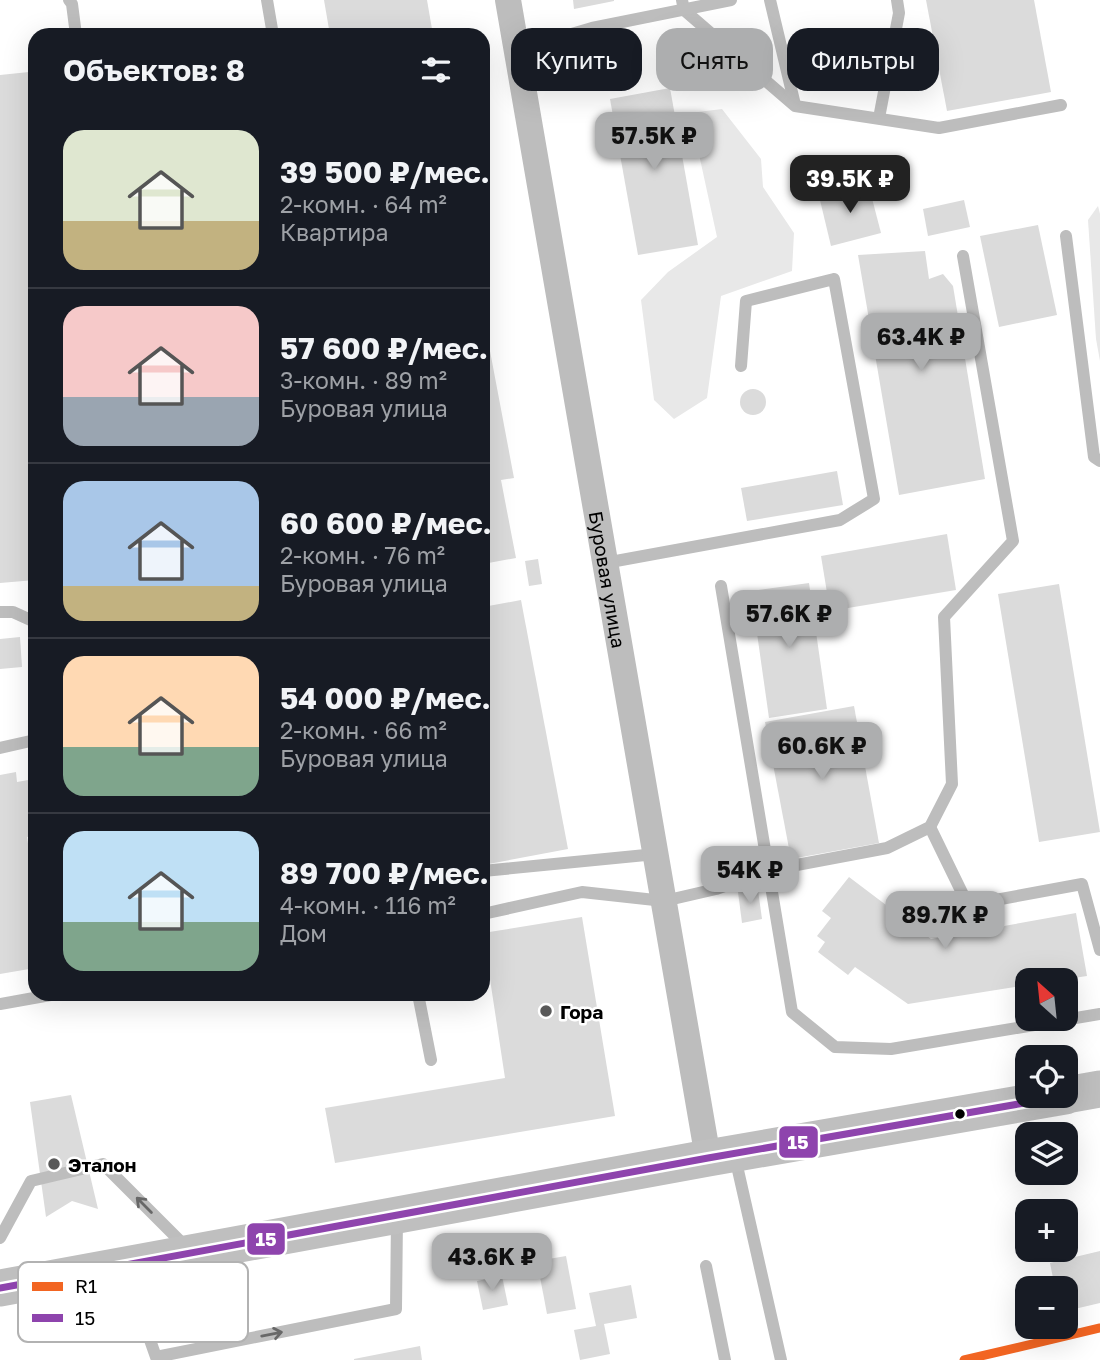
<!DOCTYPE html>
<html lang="ru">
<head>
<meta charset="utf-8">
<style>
  :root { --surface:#171b24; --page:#242831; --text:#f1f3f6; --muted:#9ea1a6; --line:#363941; --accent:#adaeaf }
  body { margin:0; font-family:"Golos Text",sans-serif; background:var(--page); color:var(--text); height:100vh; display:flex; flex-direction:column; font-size:26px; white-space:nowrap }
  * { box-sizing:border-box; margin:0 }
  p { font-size:23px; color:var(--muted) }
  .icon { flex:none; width:38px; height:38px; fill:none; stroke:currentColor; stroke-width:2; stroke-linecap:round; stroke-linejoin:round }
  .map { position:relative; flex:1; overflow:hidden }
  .drawer { position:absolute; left:28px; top:28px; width:462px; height:973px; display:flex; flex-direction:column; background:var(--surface); border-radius:21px; box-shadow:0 7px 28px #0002 }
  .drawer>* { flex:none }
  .banner { position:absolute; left:511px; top:28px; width:483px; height:63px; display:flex; gap:14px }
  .needle { width:46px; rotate:333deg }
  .tools { position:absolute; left:1015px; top:968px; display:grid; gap:14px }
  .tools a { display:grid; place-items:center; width:63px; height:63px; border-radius:14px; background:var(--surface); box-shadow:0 7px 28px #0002; font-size:35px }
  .price { position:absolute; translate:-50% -60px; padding:0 16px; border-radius:14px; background:var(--accent); color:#111; font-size:23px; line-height:46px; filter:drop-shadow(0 2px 4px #0008) }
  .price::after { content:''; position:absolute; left:50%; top:42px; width:21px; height:16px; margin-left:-10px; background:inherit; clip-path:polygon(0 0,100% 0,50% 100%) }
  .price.selected { background:#222; color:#fff }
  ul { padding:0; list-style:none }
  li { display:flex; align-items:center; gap:21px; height:175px; padding:0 35px }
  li+li { border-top:2px solid var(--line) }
  li span { display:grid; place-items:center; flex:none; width:196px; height:140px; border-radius:21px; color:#555 }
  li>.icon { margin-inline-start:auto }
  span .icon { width:84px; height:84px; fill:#fffc; stroke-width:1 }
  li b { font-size:30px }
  h2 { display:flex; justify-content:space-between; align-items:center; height:84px; padding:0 35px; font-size:30px }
  .chip { padding:0 24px; border-radius:21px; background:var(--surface); box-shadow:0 7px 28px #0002; font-size:24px; line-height:63px }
  .chip.selected { background:var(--accent); color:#111 }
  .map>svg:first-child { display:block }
  .green { fill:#e8e8e8 }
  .building { fill:#dbdbdb }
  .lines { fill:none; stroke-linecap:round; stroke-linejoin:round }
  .lane { stroke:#bdbdbd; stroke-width:12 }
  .street { stroke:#bdbdbd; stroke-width:26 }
  .secondary { stroke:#bfbfbf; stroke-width:37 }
  .bus-1-casing { stroke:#fff; stroke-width:12 }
  .bus-1 { stroke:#8e44ad; stroke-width:7 }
  .rail-1-casing { stroke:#fff; stroke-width:14 }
  .rail-1 { stroke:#f26522; stroke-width:9 }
  .oneway { stroke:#686868 }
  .poi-dot { fill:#595959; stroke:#fff; stroke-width:2.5 }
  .bus-dot { fill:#000; stroke:#fff; stroke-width:2.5 }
  .labels { text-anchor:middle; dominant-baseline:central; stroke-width:5; stroke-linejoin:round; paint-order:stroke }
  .street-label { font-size:19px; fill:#000; stroke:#fff }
  .poi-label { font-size:19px; font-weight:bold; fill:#000; stroke:#fff; text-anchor:start }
  .key { fill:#fff; stroke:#b2b2b2; stroke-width:2 }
  .key-label { font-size:19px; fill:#000 }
  .line-badge { stroke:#fff; stroke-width:2.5 }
  .badge-label { font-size:19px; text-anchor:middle; font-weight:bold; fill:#fff }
</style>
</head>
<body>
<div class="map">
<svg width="1100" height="1360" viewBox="0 0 1100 1360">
  <rect width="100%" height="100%" fill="#fff"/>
  <!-- green -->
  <g class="green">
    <polygon points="722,109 761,159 763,187 794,233 792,271 721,296 707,398 674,419 654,400 641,300 668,272 717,237 690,113"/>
    <polygon points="1098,206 1100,214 1100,361 1096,339 1088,220"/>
  </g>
  <!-- building -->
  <g class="building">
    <polygon points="324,0 427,0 433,35 330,35"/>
    <polygon points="573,0 614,0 614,1 574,9"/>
    <polygon points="926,0 1034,0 1051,92 947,111"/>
    <polygon points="627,45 632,70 613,73 608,48"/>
    <polygon points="29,72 35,132 35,580 0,583 0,75"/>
    <polygon points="670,88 698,245 638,255 610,99"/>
    <polygon points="868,183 881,233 831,246 819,196"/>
    <polygon points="964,200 970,227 928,236 923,209"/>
    <polygon points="1038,225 1057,315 999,327 980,236"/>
    <polygon points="925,251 929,279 943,274 953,286 985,479 899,495 858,255"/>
    <polygon points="483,314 514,478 501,480 516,558 483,564"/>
    <circle cx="753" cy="402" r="13"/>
    <polygon points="837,471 843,505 747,521 741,488"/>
    <polygon points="947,534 956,590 830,611 821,556"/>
    <polygon points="538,559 542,584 529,586 525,561"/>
    <polygon points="809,583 827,709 769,718 751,591"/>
    <polygon points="1059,584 1100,832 1039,842 998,594"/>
    <polygon points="521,600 568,849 483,865 483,607"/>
    <polygon points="20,637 22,667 0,669 0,639"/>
    <polygon points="854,706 879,843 791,859 765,722"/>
    <polygon points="16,772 17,782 34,779 35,787 35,835 27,837 35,888 35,968 0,974 0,775"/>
    <polygon points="849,877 931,939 1076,913 1087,976 1060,980 1027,980 1027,985 908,1004 855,967 848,975 818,952 825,942 817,936 831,918 822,911"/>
    <polygon points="758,890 762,919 742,923 738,892"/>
    <polygon points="582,917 615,1116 335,1163 325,1108 505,1078 483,933"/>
    <polygon points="71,1095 98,1209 72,1201 46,1217 30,1102"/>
    <polygon points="1100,1251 1100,1303 1066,1311 1066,1288 1055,1288 1050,1263"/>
    <polygon points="566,1256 576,1309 547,1314 537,1261"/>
    <polygon points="502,1276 508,1305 483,1310 477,1281"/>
    <polygon points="631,1285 637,1318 604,1324 610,1354 580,1360 574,1330 596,1326 589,1293"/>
    <polygon points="420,1346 422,1360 354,1360 354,1359"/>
  </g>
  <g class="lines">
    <!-- lane -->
    <g class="lane">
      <polyline points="69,0 72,4 76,35"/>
      <polyline points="267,0 273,35"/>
      <polyline points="682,0 684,10 795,106 939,128 1061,105"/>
      <polyline points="770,0 795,105"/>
      <polyline points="517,50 592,28 731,0"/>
      <polyline points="879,118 899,13 897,0"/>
      <polyline points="1066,236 1094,457 1100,461"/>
      <polyline points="605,563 840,520 874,499 834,279 746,301 741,366"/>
      <polyline points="721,586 792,1012 835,1047 891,1049 1100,1014"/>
      <polyline points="0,612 13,612 35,622"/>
      <polyline points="0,748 35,740"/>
      <polyline points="930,827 968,905 1082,884 1100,950"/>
      <polyline points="483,871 656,854"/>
      <polyline points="483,914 582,892 664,901 716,889 770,870 887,848 930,827 952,784 944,617 1013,541 963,256"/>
      <polyline points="418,994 431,1060"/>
      <polyline points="0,1004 56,994"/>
      <polyline points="735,1157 781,1360"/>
      <polyline points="0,1238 31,1181 103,1164 187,1248"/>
      <polyline points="706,1266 725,1360"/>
      <polyline points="125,1269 156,1357 396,1309 397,1217"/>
    </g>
    <!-- street -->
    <path class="street" id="s1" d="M508 0 708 1158"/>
    <!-- secondary -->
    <g class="secondary">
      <polyline points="1066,1095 1100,1089"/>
      <polyline points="0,1288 708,1158 1065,1096"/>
    </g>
    <!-- bus-1 casing -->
    <g class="bus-1-casing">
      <polyline id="bus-1" points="0,1288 708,1158 1065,1096"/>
    </g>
    <!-- bus-1 -->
    <use href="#bus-1" class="bus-1"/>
    <!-- rail-1 casing -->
    <g class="rail-1-casing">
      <polyline id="rail-1" points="964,1360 1100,1328"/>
    </g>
    <!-- rail-1 -->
    <use href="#rail-1" class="rail-1"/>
  </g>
  <!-- one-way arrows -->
  <defs><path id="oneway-shaft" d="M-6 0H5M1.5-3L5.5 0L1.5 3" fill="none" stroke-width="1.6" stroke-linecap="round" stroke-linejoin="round" transform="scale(1.75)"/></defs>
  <g class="oneway">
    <use href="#oneway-shaft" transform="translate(144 1205) rotate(-135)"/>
    <use href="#oneway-shaft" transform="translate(272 1334) rotate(-11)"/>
  </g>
  <!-- markers -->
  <g class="poi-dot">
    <circle cx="546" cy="1011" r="7"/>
    <circle cx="54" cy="1164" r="7"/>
  </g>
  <circle class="bus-dot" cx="960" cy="1114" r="6"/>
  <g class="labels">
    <!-- street labels -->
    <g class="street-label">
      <text stroke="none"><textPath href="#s1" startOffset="588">Буровая улица</textPath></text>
    </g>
    <!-- poi labels -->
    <g class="poi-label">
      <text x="560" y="1011">Гора</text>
      <text x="68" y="1164">Эталон</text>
    </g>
  </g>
  <!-- legend -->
  <rect x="18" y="1262" width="230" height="80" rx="10" class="key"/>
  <rect x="32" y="1282" width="31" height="9" fill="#f26522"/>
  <rect x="32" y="1314" width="31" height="8" fill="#8e44ad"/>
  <g class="key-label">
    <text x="75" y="1293">R1</text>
    <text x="75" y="1325">15</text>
  </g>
  <g class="line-badge">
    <rect x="778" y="1125" width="41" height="34" rx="7" fill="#8e44ad"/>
    <rect x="246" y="1222" width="40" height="34" rx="7" fill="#8e44ad"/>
  </g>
  <g class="badge-label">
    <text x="798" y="1149">15</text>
    <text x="266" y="1246">15</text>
  </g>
</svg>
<div class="tools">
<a><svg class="needle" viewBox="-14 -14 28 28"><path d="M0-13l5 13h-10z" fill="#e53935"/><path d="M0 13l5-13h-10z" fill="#9ea1a6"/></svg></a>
<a><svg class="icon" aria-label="locate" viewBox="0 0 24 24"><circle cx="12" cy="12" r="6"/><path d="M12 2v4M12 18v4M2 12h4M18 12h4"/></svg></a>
<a><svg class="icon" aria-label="layers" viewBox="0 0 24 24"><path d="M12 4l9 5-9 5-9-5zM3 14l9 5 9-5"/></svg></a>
<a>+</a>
<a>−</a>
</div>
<b class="price" style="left:654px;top:172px">57.5K ₽</b>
<b class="price selected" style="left:850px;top:215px">39.5K ₽</b>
<b class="price" style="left:921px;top:373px">63.4K ₽</b>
<b class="price" style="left:789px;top:650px">57.6K ₽</b>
<b class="price" style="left:822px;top:782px">60.6K ₽</b>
<b class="price" style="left:750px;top:906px">54K ₽</b>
<b class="price" style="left:945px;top:951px">89.7K ₽</b>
<b class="price" style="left:492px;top:1293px">43.6K ₽</b>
<div class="banner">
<a class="chip">Купить</a>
<a class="chip selected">Снять</a>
<a class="chip">Фильтры</a>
</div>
<section class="drawer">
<h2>Объектов: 8<svg class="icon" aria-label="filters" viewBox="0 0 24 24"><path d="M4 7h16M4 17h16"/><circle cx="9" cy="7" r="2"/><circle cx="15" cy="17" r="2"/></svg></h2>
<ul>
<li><span style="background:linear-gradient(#dfe7d0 65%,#c2b280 0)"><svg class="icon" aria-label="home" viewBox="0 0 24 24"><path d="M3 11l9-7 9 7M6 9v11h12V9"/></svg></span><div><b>39 500 ₽/мес.</b><p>2-комн. · 64 m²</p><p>Квартира</p></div></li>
<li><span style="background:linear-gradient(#f6c9c9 65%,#9aa5b1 0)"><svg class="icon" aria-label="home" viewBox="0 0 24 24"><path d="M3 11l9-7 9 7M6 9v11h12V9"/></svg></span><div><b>57 600 ₽/мес.</b><p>3-комн. · 89 m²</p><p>Буровая улица</p></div></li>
<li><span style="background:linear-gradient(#a9c7e8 75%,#c2b280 0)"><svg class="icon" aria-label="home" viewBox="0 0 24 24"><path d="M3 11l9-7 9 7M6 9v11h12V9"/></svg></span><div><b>60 600 ₽/мес.</b><p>2-комн. · 76 m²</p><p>Буровая улица</p></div></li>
<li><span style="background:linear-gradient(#ffd9b3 65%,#7fa58c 0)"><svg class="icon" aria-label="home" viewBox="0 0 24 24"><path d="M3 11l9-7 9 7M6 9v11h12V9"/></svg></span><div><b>54 000 ₽/мес.</b><p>2-комн. · 66 m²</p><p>Буровая улица</p></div></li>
<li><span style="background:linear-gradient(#bfe0f5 65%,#7fa58c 0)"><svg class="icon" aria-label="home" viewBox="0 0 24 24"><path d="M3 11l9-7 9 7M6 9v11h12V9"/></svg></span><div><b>89 700 ₽/мес.</b><p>4-комн. · 116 m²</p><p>Дом</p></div></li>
</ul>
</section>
</div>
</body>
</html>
